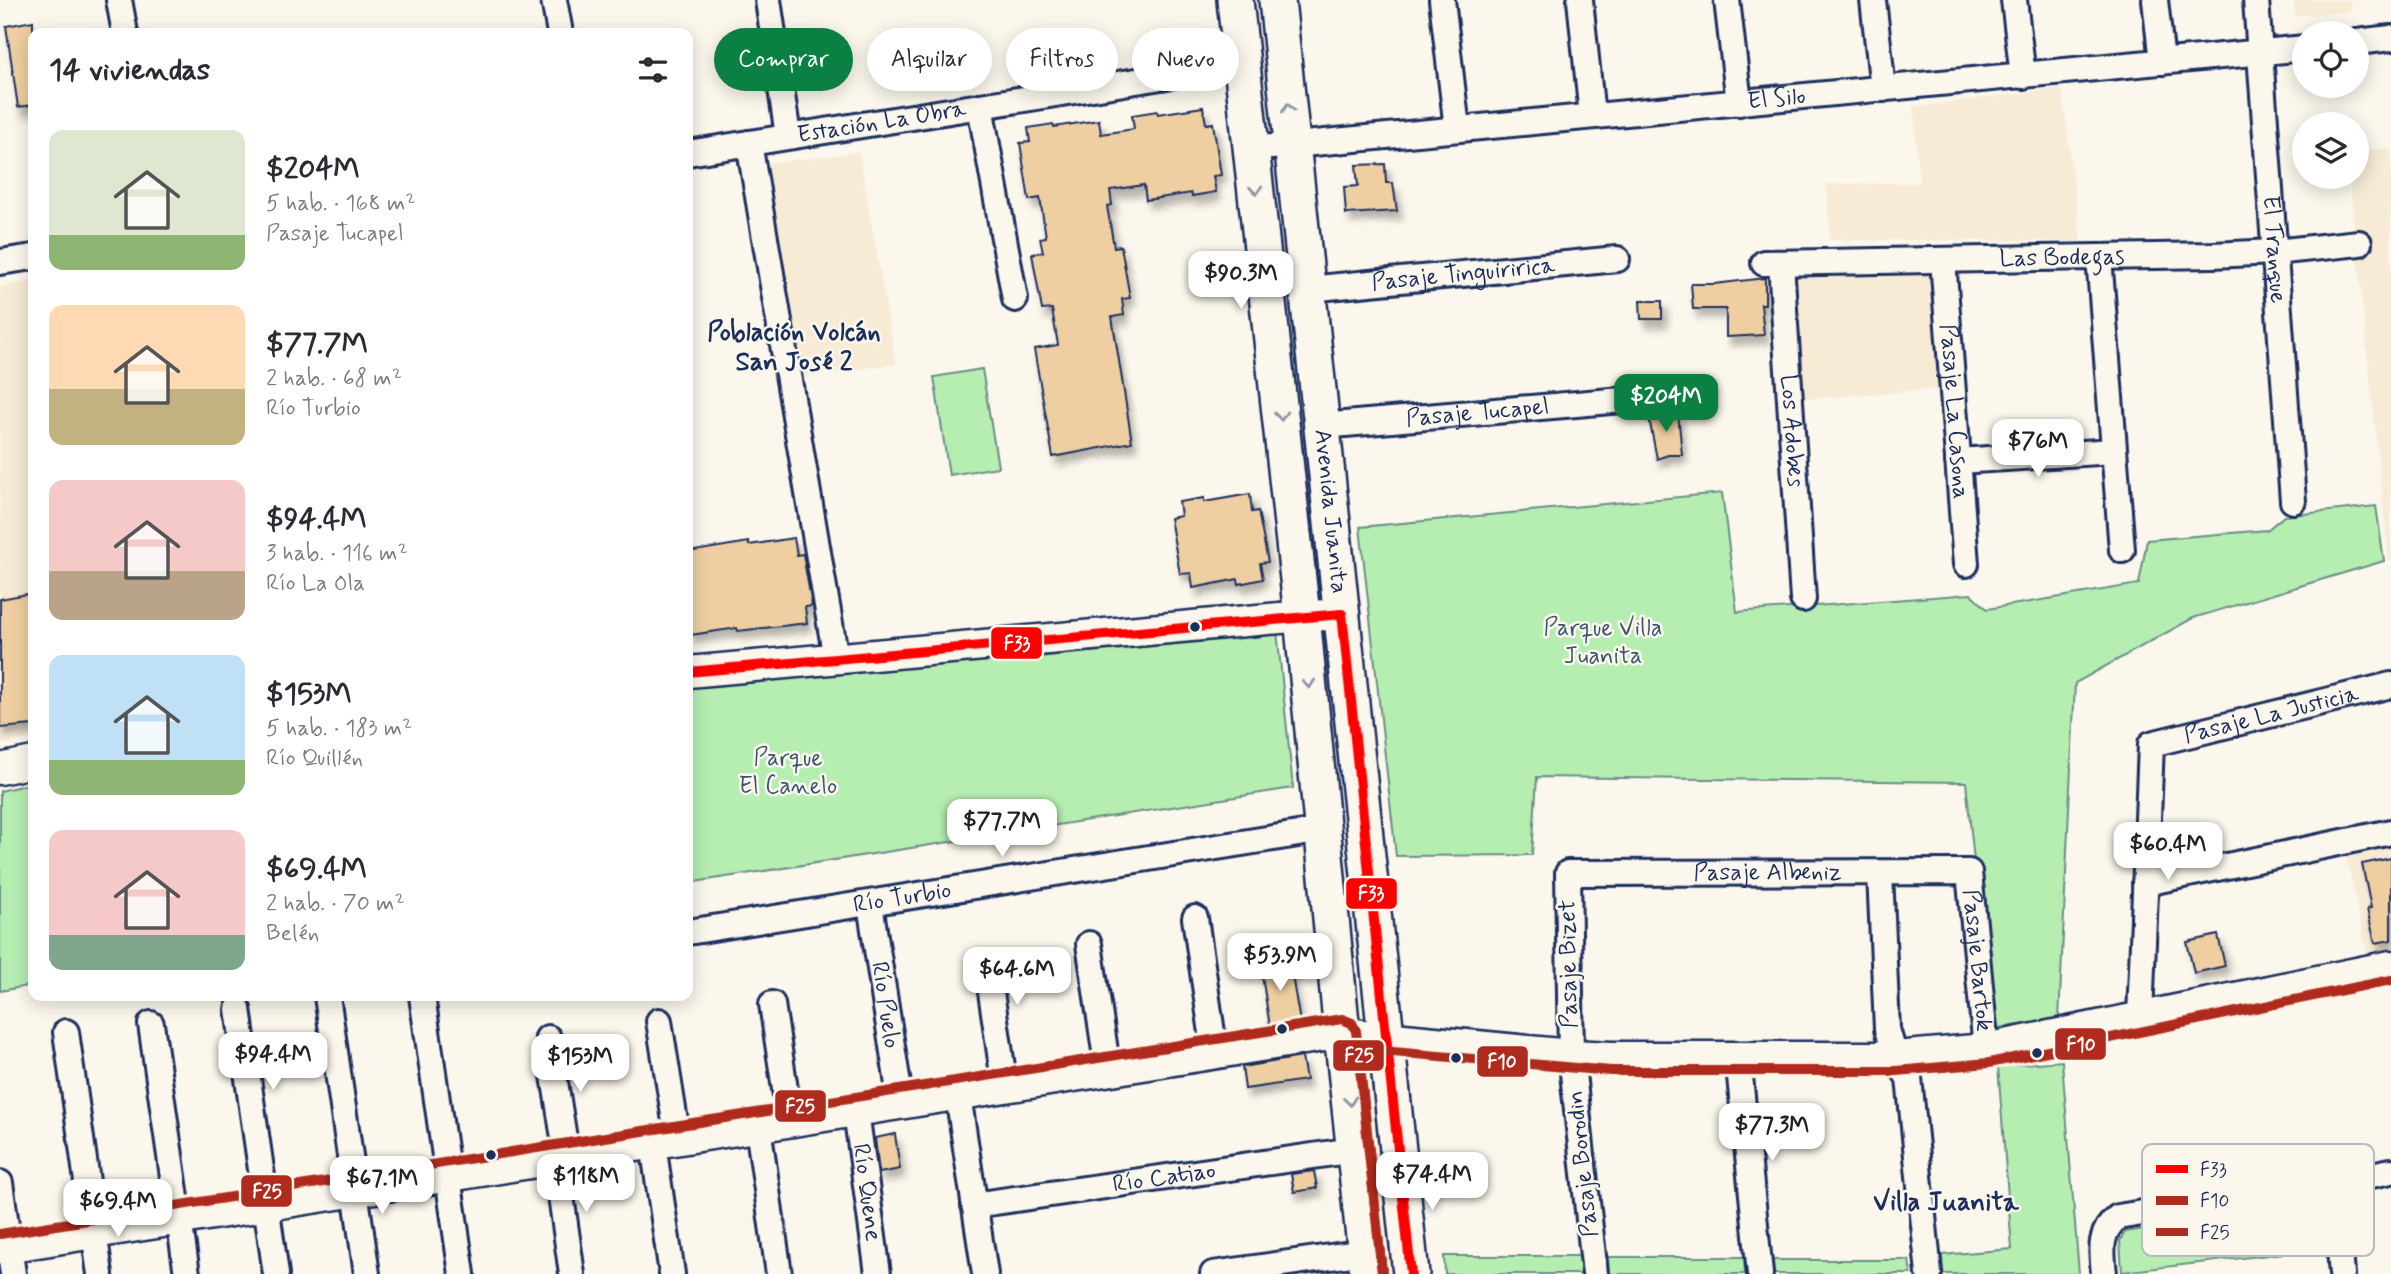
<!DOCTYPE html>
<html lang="es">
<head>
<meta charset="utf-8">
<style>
  :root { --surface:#fff; --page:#f7f7f7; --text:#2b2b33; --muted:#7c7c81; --accent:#0b8043 }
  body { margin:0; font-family:Mynerve,sans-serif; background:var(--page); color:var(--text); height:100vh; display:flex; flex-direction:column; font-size:26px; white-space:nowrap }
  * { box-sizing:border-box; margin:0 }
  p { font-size:23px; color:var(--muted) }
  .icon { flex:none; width:38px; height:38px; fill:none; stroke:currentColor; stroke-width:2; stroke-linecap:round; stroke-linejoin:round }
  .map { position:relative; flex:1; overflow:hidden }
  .details { position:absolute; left:28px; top:28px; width:665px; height:973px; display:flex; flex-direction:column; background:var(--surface); border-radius:14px; box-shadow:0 4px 18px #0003 }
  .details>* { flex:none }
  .guide { position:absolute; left:714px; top:28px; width:665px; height:63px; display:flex; gap:14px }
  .tools { position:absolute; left:2292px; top:21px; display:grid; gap:14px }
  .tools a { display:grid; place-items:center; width:77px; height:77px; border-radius:50%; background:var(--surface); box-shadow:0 4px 18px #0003; font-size:35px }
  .price { position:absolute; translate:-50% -60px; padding:0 16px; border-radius:14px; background:#fff; color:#222; font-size:23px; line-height:46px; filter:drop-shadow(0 2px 4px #0008) }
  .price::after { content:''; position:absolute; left:50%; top:42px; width:21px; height:16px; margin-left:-10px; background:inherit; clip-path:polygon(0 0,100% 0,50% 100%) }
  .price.active { background:var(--accent); color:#fff }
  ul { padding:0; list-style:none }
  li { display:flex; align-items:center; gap:21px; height:175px; padding:0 21px }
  li span { display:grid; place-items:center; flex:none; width:196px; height:140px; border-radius:14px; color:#555 }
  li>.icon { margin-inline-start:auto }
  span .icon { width:84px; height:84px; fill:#fffc; stroke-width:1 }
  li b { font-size:30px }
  h2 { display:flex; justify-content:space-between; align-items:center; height:84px; padding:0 21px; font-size:30px }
  .pill { padding:0 24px; border-radius:32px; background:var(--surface); box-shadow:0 4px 18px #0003; font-size:24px; line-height:63px }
  .pill.active { background:var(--accent); color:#fff }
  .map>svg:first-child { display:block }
  .built { fill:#f7ebd6 }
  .green { fill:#b6eeb2; stroke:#688e88; stroke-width:2 }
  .building { fill:#efcfa1; stroke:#1b2f5e; stroke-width:2; filter:url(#shadow) }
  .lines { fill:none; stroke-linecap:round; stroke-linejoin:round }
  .minor-casing { stroke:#1b2f5e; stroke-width:30 }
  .tertiary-casing { stroke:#1b2f5e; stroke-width:35 }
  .secondary-casing { stroke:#1b2f5e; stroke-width:40 }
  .minor { stroke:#fbf7ec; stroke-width:24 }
  .tertiary { stroke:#fbf7ec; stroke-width:30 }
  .secondary { stroke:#fbf7ec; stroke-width:35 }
  .bus-1-casing { stroke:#fbf7ec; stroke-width:16 }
  .bus-2-casing { stroke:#fbf7ec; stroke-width:16 }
  .bus-3-casing { stroke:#fbf7ec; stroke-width:16 }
  .bus-1 { stroke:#f00; stroke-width:10 }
  .bus-2 { stroke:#af2b1e; stroke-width:10 }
  .bus-3 { stroke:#af2b1e; stroke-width:10 }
  .oneway { stroke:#8b93a5 }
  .bus-dot { fill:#1b2f5e; stroke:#fbf7ec; stroke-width:2.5 }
  .labels { text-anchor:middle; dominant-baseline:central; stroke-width:5; stroke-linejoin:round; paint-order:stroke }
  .street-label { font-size:24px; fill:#1b2f5e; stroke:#fbf7ec }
  .park-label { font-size:24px; fill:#3a556f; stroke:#fbf7ec }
  .neighbourhood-label { font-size:26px; font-weight:bold; fill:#1b2f5e; stroke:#fbf7ec }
  .key { fill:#fbf7ec; stroke:#b8bbc1; stroke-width:2 }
  .key-label { font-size:19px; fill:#1b2f5e }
  .line-badge { stroke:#fbf7ec; stroke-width:2.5 }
  .badge-label { font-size:19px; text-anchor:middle; font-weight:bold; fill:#fff }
</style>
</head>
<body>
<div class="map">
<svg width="2391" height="1274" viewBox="0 0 2391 1274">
  <defs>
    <filter id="shadow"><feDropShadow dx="4.5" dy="8" stdDeviation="3.5" flood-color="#0004"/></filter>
  </defs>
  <rect width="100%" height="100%" fill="#fbf7ec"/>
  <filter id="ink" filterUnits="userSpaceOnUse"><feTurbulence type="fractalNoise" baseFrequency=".0143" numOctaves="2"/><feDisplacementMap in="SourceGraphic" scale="14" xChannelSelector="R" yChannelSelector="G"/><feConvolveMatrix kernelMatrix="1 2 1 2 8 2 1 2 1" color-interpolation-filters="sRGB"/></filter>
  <g filter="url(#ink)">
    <!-- built -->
    <g class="built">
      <polygon points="2294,0 2350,0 2351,11 2295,16"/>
      <polygon points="2062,88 2081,241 1830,240 1827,184 1919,183 1914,107"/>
      <polygon points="2391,148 2391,561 2389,561 2349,177 2357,177 2357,152"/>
      <polygon points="859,152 896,364 804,376 764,164"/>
      <polygon points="1931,274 1941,389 1800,399 1794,278"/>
      <polygon points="33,281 33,738 0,745 0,287"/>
      <polygon points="2391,847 2391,950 2367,955 2346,855"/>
    </g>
    <!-- green -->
    <g class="green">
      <polygon points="982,369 998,467 949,475 934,377"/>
      <polygon points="1722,493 1737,612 1971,594 1987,609 2139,584 2147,540 2267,530 2284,516 2376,506 2384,561 2193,618 2075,683 2059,1019 1991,1029 1966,782 1537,777 1532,855 1396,856 1360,527"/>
      <polygon points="1277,631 1293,788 688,883 688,688"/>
      <polygon points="33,783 33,985 0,991 0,791"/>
      <polygon points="2062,1061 2079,1274 1943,1274 1942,1255 2012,1249 1998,1066"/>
      <polygon points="2305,1206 2313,1213 2319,1249 2122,1272 2120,1241 2125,1232"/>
      <polygon points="1444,1256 1580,1256 1582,1274 1445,1274"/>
      <polygon points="1608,1257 1744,1257 1745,1274 1609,1274"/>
      <polygon points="1773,1260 1909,1260 1911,1274 1774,1274"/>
    </g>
    <!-- building -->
    <g class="building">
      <polygon points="33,21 33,105 18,107 6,26"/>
      <polygon points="1203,107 1206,124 1213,123 1221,175 1213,176 1216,192 1192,196 1191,193 1146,200 1144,185 1110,190 1112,205 1107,206 1114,247 1121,246 1130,298 1122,299 1124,315 1112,317 1132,442 1053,457 1034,349 1058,345 1052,309 1042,310 1032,254 1043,252 1040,238 1046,237 1040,198 1029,200 1020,143 1030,142 1028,128 1053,124 1054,127 1099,120 1101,134 1134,129 1132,115 1157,111 1158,114"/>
      <polygon points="1385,164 1386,183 1393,183 1397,211 1346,214 1344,187 1358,186 1356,165"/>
      <polygon points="1765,278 1765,304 1761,304 1764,335 1726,337 1726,309 1693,309 1691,284 1714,284"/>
      <polygon points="1640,301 1662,301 1662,319 1641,319"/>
      <polygon points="1664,411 1678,413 1682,455 1668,455 1657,459 1649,418"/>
      <polygon points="1250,494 1252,512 1258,511 1268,562 1260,563 1263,579 1239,584 1238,579 1193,588 1191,573 1180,574 1170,518 1181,516 1179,502 1204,498 1204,502"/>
      <polygon points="794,538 797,555 803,554 812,606 805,607 807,623 738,631 737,628 690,635 688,621 688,552 749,542 749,545"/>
      <polygon points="33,593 33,725 0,728 0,599"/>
      <polygon points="2391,858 2391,940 2375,943 2367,909 2371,908 2362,864"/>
      <polygon points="2218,935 2225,966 2194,973 2187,942"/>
      <polygon points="1289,958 1300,1022 1270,1027 1260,963"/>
      <polygon points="1302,1057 1306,1080 1245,1089 1242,1067"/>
      <polygon points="895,1134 900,1169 879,1173 875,1138"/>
      <polygon points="1314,1171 1317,1188 1294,1192 1291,1174"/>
    </g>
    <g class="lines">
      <!-- minor casing -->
      <g class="minor-casing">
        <g id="minor">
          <polyline points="119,0 125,33"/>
          <polyline points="554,0 560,33"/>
          <polyline points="768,0 788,136"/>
          <polyline points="1442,0 1457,129"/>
          <polyline points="1580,0 1592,116"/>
          <polyline points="1727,0 1739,103"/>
          <polyline points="1873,0 1883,89"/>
          <polyline points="2014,0 2023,76"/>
          <polyline points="2155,0 2162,62"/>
          <path id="s1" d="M2256 0 2293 501"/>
          <polyline points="2357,42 2391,38"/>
          <polyline points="980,106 1015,299"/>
          <polyline points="749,143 836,659"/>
          <path id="s2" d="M1251 149 2305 48"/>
          <path id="s3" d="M688 153 1242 64"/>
          <polyline points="2099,257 2122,550"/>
          <path id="s4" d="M1943 260 1966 564"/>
          <polyline points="0,262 33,257"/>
          <path id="s5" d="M1764 263 2213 255 2274 252 2359 243"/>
          <path id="s6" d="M1781 263 1803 599"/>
          <path id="s7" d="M1308 289 1617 259"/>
          <path id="s8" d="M1322 426 1634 399"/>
          <polyline points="1958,461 2114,451"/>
          <polyline points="1880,873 1887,1029 1895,1057 1909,1078 1929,1274"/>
          <polyline points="2145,883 2391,832"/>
          <path id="s9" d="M870 904 901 1104"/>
          <polyline points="1195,918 1215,1053"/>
          <path id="s10" d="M688 932 1323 830"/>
          <polyline points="1089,944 1108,1071"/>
          <polyline points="987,965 1005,1087"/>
          <polyline points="327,996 367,1274"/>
          <polyline points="422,996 462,1274"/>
          <polyline points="772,1004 790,1122"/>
          <polyline points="238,1009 276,1274"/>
          <path id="s11" d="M2140 1017 2151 744 2391 685"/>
          <polyline points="659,1021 678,1140"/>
          <polyline points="151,1024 187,1274"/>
          <polyline points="66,1032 100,1274"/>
          <polyline points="548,1038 567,1157"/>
          <polyline points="1738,1057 1760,1274"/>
          <polyline points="958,1095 985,1274"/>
          <path id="s12" d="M856 1111 878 1274"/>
          <polyline points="758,1127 779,1274"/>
          <polyline points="653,1144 672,1274"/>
          <polyline points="556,1160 572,1274"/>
          <polyline points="0,1183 13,1274"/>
          <polyline points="2321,1190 2347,1180 2391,1171"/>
          <path id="s13" d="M974 1205 1354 1150"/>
          <polyline points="1213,1274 1365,1252"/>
          <path id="s14" d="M1595 1274 1571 1055 1568 873 1969 872 1986 1049"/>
          <path d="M2104 1274C2102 1251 2098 1233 2118 1217L2308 1186C2341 1191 2339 1248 2342 1274"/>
        </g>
      </g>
      <!-- tertiary casing -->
      <g class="tertiary-casing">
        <g id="tertiary">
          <polyline points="688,672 1280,618 1342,614"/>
          <polyline points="0,769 33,762"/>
          <polyline points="0,1248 1342,1033 1571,1055 1612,1057 1895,1057 1986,1049 2391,966"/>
        </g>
      </g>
      <!-- secondary casing -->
      <g class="secondary-casing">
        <g id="secondary">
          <polyline points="1235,0 1302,616 1342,1033 1368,1274"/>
          <path id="s15" d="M1277 0 1411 1274"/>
        </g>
      </g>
      <!-- minor -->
      <use href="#minor" class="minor"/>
      <!-- tertiary -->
      <use href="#tertiary" class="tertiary"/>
      <!-- secondary -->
      <use href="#secondary" class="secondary"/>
      <!-- bus-1 casing -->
      <g class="bus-1-casing">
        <polyline id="bus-1" points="688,672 1342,614 1411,1274"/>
      </g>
      <!-- bus-2 casing -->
      <g class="bus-2-casing">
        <polyline id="bus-2" points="1382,1272 1358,1049 1611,1071 1896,1071 1989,1063 2391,980"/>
      </g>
      <!-- bus-3 casing -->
      <g class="bus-3-casing">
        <polyline id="bus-3" points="0,1234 1342,1019 1352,1023 1356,1031 1382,1272"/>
      </g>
      <!-- bus-1 -->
      <use href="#bus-1" class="bus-1"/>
      <!-- bus-2 -->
      <use href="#bus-2" class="bus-2"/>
      <!-- bus-3 -->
      <use href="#bus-3" class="bus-3"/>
    </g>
    <!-- one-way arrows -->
    <defs><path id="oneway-chevron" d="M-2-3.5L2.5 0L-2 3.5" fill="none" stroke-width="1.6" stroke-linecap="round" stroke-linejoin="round" transform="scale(1.75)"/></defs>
    <g class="oneway">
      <use href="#oneway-chevron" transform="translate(1288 108) rotate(-96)"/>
      <use href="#oneway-chevron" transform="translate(1256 190) rotate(84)"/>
      <use href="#oneway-chevron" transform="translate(1281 416) rotate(84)"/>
      <use href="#oneway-chevron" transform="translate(1309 684) rotate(84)"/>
      <use href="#oneway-chevron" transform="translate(1350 1101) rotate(84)"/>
    </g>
  </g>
  <!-- markers -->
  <g class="bus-dot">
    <circle cx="1195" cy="627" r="6"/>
    <circle cx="1282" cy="1029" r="6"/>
    <circle cx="2037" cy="1053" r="6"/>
    <circle cx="1456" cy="1058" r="6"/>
    <circle cx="491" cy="1155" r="6"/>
  </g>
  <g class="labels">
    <!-- street labels -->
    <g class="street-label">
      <text stroke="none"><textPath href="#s2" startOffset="528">El Silo</textPath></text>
      <text stroke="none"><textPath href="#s3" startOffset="196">Estación La Obra</textPath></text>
      <text stroke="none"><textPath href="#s1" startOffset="250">El Tranque</textPath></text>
      <text stroke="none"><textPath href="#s5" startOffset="298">Las Bodegas</textPath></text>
      <text stroke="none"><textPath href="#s7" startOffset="156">Pasaje Tinguiririca</textPath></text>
      <text stroke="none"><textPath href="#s4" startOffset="152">Pasaje La Casona</textPath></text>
      <text stroke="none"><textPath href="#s8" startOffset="156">Pasaje Tucapel</textPath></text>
      <text stroke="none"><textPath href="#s6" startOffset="168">Los Adobes</textPath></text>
      <text stroke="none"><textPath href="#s15" startOffset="514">Avenida Juanita</textPath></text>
      <text stroke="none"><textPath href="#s11" startOffset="397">Pasaje La Justicia</textPath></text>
      <text stroke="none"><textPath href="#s14" startOffset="602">Pasaje Albeniz</textPath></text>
      <text stroke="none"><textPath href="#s10" startOffset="217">Río Turbio</textPath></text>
      <text stroke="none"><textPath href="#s14" startOffset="892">Pasaje Bartok</textPath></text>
      <text transform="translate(1569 964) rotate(-91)">Pasaje Bizet</text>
      <text stroke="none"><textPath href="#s9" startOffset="102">Río Puelo</textPath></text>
      <text transform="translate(1583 1164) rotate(-96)">Pasaje Borodin</text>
      <text stroke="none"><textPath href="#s13" startOffset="192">Río Catiao</textPath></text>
      <text stroke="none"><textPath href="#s12" startOffset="82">Río Quene</textPath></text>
    </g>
    <!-- park labels -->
    <g class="park-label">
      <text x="1603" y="628">Parque Villa<tspan x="1603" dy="28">Juanita</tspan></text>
      <text x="788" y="758">Parque<tspan x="788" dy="28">El Canelo</tspan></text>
    </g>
    <!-- neighbourhood labels -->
    <g class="neighbourhood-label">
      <text x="794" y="333">Población Volcán<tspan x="794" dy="30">San José 2</tspan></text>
      <text x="1946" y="1203">Villa Juanita</text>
    </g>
  </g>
  <!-- legend -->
  <rect x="2142" y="1144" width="232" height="112" rx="10" class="key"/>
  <rect x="2156" y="1165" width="32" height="8" fill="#f00"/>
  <rect x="2156" y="1196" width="32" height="9" fill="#af2b1e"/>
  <rect x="2156" y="1228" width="32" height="8" fill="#af2b1e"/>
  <g class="key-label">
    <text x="2200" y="1176">F33</text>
    <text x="2200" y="1207">F10</text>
    <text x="2200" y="1239">F25</text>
  </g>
  <g class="line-badge">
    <rect x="990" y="626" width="53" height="34" rx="7" fill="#f00"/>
    <rect x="1345" y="877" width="53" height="33" rx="7" fill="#f00"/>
    <rect x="2054" y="1027" width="53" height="34" rx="7" fill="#af2b1e"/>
    <rect x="1332" y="1039" width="53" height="33" rx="7" fill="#af2b1e"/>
    <rect x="1476" y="1045" width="53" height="33" rx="7" fill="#af2b1e"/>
    <rect x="774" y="1089" width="53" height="34" rx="7" fill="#af2b1e"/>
    <rect x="240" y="1174" width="53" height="34" rx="7" fill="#af2b1e"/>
  </g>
  <g class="badge-label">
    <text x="1017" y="650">F33</text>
    <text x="1371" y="900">F33</text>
    <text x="2081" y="1051">F10</text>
    <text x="1359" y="1062">F25</text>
    <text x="1502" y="1068">F10</text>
    <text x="800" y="1113">F25</text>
    <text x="267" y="1198">F25</text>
  </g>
</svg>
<div class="tools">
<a><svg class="icon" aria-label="locate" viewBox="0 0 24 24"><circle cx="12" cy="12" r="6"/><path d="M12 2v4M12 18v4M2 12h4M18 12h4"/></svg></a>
<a><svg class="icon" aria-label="layers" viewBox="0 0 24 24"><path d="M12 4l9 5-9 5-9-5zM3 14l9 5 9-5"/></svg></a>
</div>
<b class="price" style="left:1241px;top:311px">$90.3M</b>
<b class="price active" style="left:1666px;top:434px">$204M</b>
<b class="price" style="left:2038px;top:479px">$76M</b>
<b class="price" style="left:1002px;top:859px">$77.7M</b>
<b class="price" style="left:2168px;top:882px">$60.4M</b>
<b class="price" style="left:1280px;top:993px">$53.9M</b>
<b class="price" style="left:1017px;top:1007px">$64.6M</b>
<b class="price" style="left:273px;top:1092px">$94.4M</b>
<b class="price" style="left:580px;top:1094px">$153M</b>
<b class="price" style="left:1772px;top:1163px">$77.3M</b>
<b class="price" style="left:1432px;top:1212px">$74.4M</b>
<b class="price" style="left:586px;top:1214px">$118M</b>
<b class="price" style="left:382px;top:1216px">$67.1M</b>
<b class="price" style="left:118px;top:1239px">$69.4M</b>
<div class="guide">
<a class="pill active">Comprar</a>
<a class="pill">Alquilar</a>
<a class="pill">Filtros</a>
<a class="pill">Nuevo</a>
</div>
<section class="details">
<h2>14 viviendas<svg class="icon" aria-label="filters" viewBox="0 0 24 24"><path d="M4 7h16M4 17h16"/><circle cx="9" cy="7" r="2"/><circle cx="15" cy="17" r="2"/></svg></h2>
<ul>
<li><span style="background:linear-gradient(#dfe7d0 75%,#8fb573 0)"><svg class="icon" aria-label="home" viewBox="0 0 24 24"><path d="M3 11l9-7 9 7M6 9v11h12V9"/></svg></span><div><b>$204M</b><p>5 hab. · 168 m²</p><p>Pasaje Tucapel</p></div></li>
<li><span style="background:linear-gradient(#ffd9b3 60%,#c2b280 0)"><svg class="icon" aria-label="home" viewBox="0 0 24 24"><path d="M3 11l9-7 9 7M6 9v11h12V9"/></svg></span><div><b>$77.7M</b><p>2 hab. · 68 m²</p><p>Río Turbio</p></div></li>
<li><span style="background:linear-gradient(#f6c9c9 65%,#b9a48a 0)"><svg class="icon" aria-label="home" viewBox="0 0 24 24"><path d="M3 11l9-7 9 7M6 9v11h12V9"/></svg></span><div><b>$94.4M</b><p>3 hab. · 116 m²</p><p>Río La Ola</p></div></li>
<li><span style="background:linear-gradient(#bfe0f5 75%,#8fb573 0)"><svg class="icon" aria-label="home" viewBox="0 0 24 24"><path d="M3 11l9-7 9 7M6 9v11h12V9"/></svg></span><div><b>$153M</b><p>5 hab. · 183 m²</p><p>Río Quillén</p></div></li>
<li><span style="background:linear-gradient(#f6c9c9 75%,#7fa58c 0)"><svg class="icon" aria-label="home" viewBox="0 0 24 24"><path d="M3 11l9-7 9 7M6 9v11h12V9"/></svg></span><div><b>$69.4M</b><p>2 hab. · 70 m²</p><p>Belén</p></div></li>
</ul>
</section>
</div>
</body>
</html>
